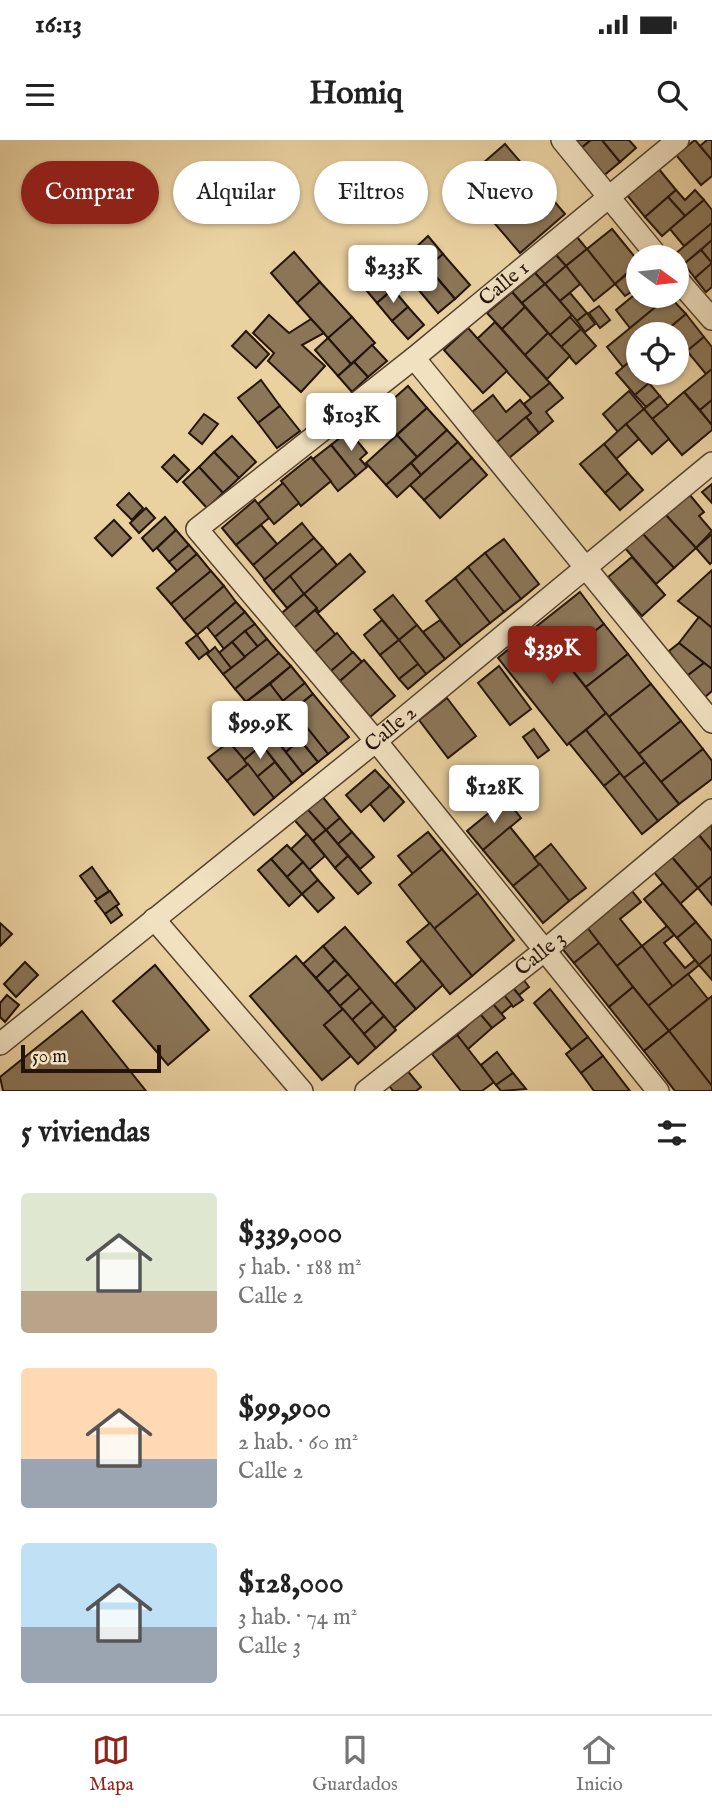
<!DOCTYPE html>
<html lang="es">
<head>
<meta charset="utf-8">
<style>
  :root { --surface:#fff; --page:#f6f6f6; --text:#222; --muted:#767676; --line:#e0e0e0; --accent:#8f2418 }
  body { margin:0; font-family:"IM FELL English",serif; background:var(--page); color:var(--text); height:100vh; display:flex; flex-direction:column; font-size:26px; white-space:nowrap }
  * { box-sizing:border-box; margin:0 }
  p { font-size:23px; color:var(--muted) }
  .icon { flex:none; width:38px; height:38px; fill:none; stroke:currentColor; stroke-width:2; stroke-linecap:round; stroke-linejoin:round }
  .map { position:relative; height:951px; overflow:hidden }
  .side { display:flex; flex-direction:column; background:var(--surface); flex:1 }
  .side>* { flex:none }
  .top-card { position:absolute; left:21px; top:21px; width:670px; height:63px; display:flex; gap:14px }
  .needle { width:46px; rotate:105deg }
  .buttons { position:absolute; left:626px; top:105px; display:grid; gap:14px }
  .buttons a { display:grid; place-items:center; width:63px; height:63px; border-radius:50%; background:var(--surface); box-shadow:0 2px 5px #0004; font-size:35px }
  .scale { position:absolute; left:21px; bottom:18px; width:140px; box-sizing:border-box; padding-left:7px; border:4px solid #241309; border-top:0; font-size:19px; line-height:24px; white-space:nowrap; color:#241309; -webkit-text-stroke:5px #f1e1c1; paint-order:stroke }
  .price { position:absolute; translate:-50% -60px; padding:0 16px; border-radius:7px; background:#fff; color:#222; font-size:23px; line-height:46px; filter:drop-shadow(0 2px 4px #0008) }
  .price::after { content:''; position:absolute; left:50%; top:42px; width:21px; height:16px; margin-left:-10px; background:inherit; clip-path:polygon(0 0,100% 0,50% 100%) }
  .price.on { background:var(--accent); color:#fff }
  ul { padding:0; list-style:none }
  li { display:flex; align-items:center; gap:21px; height:175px; padding:0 21px }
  li span { display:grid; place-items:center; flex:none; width:196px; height:140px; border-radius:7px; color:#555 }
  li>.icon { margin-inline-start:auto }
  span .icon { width:84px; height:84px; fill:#fffc; stroke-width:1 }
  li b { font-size:30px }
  h2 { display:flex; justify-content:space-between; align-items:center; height:84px; padding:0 21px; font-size:30px }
  .pill { padding:0 24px; border-radius:32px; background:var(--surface); box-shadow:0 2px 5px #0004; font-size:24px; line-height:63px }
  .pill.on { background:var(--accent); color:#fff }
  .status { display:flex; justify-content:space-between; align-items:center; height:49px; padding:0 35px; background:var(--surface); direction:ltr }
  .status svg { height:19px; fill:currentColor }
  header { display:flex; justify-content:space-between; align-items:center; height:91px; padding:0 21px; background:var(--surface); font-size:32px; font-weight:800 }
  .tab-bar { display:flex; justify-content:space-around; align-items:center; height:98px; border-top:2px solid var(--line); background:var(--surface); font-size:19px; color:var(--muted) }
  .tab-bar a { display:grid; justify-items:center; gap:4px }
  .tab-bar .on { color:var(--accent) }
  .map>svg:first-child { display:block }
  .building { fill:#8b7658; stroke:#241309; stroke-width:2 }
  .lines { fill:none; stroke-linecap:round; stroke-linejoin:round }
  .minor-casing { stroke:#56422f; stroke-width:24 }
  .minor { stroke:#f1e1c1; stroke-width:21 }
  .labels { text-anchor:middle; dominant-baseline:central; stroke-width:5; stroke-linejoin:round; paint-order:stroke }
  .street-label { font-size:21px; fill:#241309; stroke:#f1e1c1 }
</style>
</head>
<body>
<div class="status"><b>16:13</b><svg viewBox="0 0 49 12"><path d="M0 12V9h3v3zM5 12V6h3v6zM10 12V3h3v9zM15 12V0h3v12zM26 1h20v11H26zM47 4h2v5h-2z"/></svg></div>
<header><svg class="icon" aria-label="menu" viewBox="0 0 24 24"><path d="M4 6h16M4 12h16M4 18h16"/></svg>Homiq<svg class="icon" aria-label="search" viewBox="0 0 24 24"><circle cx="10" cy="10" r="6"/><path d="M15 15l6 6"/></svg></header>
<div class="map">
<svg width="712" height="951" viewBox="0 0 712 951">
  <rect width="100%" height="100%" fill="#ead1a0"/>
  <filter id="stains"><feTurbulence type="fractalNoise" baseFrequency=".00286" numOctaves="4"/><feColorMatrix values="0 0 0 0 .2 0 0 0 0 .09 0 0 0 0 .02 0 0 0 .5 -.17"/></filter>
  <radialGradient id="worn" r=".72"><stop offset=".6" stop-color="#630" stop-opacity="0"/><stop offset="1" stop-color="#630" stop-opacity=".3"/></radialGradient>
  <!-- building -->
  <g class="building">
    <polygon points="572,0 591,0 580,9"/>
    <polygon points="591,0 602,0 620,22 602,37 580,9"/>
    <polygon points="602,0 629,0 636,8 620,22"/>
    <polygon points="695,0 712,20 712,36 701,45 676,15"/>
    <polygon points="707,0 712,0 712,20 700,6"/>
    <polygon points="505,4 565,74 520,113 460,43"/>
    <polygon points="658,28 676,50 645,77 627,55"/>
    <polygon points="676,50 685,60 695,50 704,60 685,76 668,57"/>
    <polygon points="668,57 685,76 662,96 645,77"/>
    <polygon points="704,60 712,70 712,83 684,106 670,89"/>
    <polygon points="712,83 712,100 684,124 675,114"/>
    <polygon points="612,89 639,122 615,144 587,109"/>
    <polygon points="428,96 443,114 428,127 413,110"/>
    <polygon points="577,97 587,109 566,126 556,115"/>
    <polygon points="712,100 712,123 701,110"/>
    <polygon points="587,109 615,144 594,161 566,126"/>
    <polygon points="701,110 712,123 695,138 684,124"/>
    <polygon points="294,112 320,142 297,163 271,133"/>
    <polygon points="443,114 470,145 455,159 428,127"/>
    <polygon points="556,115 566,126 545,144 535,133"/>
    <polygon points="418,116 455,159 438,173 402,130"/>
    <polygon points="712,123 712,147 706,152 695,138"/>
    <polygon points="639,125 639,136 629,144 634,150 625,156 615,144"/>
    <polygon points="566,126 580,144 560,161 545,144"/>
    <polygon points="378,131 393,149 377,163 362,145"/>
    <polygon points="535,133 545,144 522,163 512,152"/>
    <polygon points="320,142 352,177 328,198 297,163"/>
    <polygon points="545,144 572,175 550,195 522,163"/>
    <polygon points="393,149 408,167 392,181 377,163"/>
    <polygon points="639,151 639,156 669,156 630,188 616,170"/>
    <polygon points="512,152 525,167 502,189 487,173"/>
    <polygon points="570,153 587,173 577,181 560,161"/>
    <polygon points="669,156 686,174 662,194 639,194 639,214 623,227 607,207"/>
    <polygon points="599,166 610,180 600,188 589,173"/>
    <polygon points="408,167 424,185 408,199 392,181"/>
    <polygon points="525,167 548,193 525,215 502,189"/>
    <polygon points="587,173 595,184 585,192 577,181"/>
    <polygon points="686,174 704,197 677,220 677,194 662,194"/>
    <polygon points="269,175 289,193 311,179 324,193 302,205 325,226 301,252 268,221 274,213 253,193"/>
    <polygon points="352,177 375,203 351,224 328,198"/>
    <polygon points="570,177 581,189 561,207 550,195"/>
    <polygon points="495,182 550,243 531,258 477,199"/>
    <polygon points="468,188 507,231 483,253 444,210"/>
    <polygon points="581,189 596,206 576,224 561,207"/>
    <polygon points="246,191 269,214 256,228 232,206"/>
    <polygon points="548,193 570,216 547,239 525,215"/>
    <polygon points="704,197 712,207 712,229 706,234 687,211"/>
    <polygon points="328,198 351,224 338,236 315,210"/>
    <polygon points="372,205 387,221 368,237 354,222"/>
    <polygon points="639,214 639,233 661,233 635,255 616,233"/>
    <polygon points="354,222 368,237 352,252 338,236"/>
    <polygon points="712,229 712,260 700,270 684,252"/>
    <polygon points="261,240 280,266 258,283 238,258"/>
    <polygon points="550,243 563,258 546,272 553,281 539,293 526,277 531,273 524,264"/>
    <polygon points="649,243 660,256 646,267 635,255"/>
    <polygon points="408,246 427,268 394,297 375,275"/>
    <polygon points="629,251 644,269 618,292 603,274"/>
    <polygon points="684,252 712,285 712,290 682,315 652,279"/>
    <polygon points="493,255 506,272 520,260 531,273 496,303 471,273"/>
    <polygon points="660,256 668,266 652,279 644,269"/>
    <polygon points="712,260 712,285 700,270"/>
    <polygon points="280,266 300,291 277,308 258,283"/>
    <polygon points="427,268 447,290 417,317 397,295"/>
    <polygon points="644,269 669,299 652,314 626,284"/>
    <polygon points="204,274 218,284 202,304 189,293"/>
    <polygon points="526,277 539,293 509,318 496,303"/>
    <polygon points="626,284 639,299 616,319 604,304"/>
    <polygon points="447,290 458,302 421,335 411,323"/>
    <polygon points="349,291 367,313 360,319 367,327 356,336 331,305"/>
    <polygon points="397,295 417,317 386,345 366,323"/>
    <polygon points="232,296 256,322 239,338 214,312"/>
    <polygon points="458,302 472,318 424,360 410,345"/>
    <polygon points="604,304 628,333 605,353 580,324"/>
    <polygon points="331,305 356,336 338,351 313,319"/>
    <polygon points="214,312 239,338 223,353 199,327"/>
    <polygon points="174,315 189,330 177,342 162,327"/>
    <polygon points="311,317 331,341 301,366 281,341"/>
    <polygon points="472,318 487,335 440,378 424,360"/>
    <polygon points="411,323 421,335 397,357 386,345"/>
    <polygon points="199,327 223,353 207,368 183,342"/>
    <polygon points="628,333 643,350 620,370 605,353"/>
    <polygon points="283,343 299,363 274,384 258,364"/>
    <polygon points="712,344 712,363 702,352"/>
    <polygon points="129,353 143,368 132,380 117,365"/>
    <polygon points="689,354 704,372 699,376 712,391 696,408 666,375"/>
    <polygon points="255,360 269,378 236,405 222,388"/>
    <polygon points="146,368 155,378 139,393 130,383"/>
    <polygon points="664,373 696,408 674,428 642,393"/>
    <polygon points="165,377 176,390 153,411 142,398"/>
    <polygon points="114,380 131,398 112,416 95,398"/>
    <polygon points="302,383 314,398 265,440 253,425"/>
    <polygon points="261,385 277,404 253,425 236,405"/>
    <polygon points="176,390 189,405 169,422 157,408"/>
    <polygon points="642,393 674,428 656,444 625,408"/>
    <polygon points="712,394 712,422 710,424 696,408"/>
    <polygon points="314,398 323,408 273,451 264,440"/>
    <polygon points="504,399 539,444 521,459 485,413"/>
    <polygon points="189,405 197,414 177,431 169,422"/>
    <polygon points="323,408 337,425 304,454 290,436"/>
    <polygon points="485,413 521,459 504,472 468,427"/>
    <polygon points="197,414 211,431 171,464 157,448"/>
    <polygon points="350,414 365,432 319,472 304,454"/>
    <polygon points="632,417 665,455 642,476 608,437"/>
    <polygon points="468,427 504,472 490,483 455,438"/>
    <polygon points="712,430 712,488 678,461"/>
    <polygon points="211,431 224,446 184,480 171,464"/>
    <polygon points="290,436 304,454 287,468 273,451"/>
    <polygon points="455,438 490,483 461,506 426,461"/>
    <polygon points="224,446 236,462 197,495 184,480"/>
    <polygon points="580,452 604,484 562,517 537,486"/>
    <polygon points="304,454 317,468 294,488 282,473"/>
    <polygon points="393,455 417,485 399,500 374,470"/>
    <polygon points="236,462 245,472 215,497 207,487"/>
    <polygon points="315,470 336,495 315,512 294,488"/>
    <polygon points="245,472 255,484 224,509 215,497"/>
    <polygon points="699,477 712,488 712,529 679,503"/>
    <polygon points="382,480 399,500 380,515 364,495"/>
    <polygon points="440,480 461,506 445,519 423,492"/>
    <polygon points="255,484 267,499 258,507 245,491"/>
    <polygon points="604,484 628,514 586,547 562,517"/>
    <polygon points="417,485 445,519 426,534 399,500"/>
    <polygon points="537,486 606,573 567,605 498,518"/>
    <polygon points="245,491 258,507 245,517 232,502"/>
    <polygon points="337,493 353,513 331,531 315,512"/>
    <polygon points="197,495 209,511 199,519 186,503"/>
    <polygon points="267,499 279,513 235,549 223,534"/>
    <polygon points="399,500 418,524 399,539 380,515"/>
    <polygon points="232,502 245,517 231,528 219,513"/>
    <polygon points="679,503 704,523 687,536 669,511"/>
    <polygon points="215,507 231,528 223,534 207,514"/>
    <polygon points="353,512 362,522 340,541 331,531"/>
    <polygon points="279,513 291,526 246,562 235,549"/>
    <polygon points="628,514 651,544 609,577 586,547"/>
    <polygon points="364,520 395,556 370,577 340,541"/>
    <polygon points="704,523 712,529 712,551 704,558 687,536"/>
    <polygon points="418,524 426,534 408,549 399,539"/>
    <polygon points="291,526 305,543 283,561 270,544"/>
    <polygon points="499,526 531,569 510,585 478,543"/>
    <polygon points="305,543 313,554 283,578 274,568"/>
    <polygon points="270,544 283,561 259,578 246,562"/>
    <polygon points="651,544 681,581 639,614 609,577"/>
    <polygon points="313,554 349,597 328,614 293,570"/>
    <polygon points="447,558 476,596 448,618 419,580"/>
    <polygon points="273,567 283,578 268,590 259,578"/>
    <polygon points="293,570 328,614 318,622 283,578"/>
    <polygon points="606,573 645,622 624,638 586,590"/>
    <polygon points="259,578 303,634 292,643 248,587"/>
    <polygon points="283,578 300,600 286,612 268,590"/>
    <polygon points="681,581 703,609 661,642 639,614"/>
    <polygon points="248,587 262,605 244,620 229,602"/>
    <polygon points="534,589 549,610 538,618 523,597"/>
    <polygon points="586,590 620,633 604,646 569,603"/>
    <polygon points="300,600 318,622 303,634 286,612"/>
    <polygon points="229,602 248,624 227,641 208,618"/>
    <polygon points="262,605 275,622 257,637 244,620"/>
    <polygon points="703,609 712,621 712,639 679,664 661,642"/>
    <polygon points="275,622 292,643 274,658 257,637"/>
    <polygon points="645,622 679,664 658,681 624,638"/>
    <polygon points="248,624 274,658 254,675 227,641"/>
    <polygon points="375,630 390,646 361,672 346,655"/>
    <polygon points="620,633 658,681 642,694 604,646"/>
    <polygon points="390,646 404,662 384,681 370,664"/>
    <polygon points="321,655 340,678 326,690 306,668"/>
    <polygon points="506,659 521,678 483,710 467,691"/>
    <polygon points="303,664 326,690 313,701 290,675"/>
    <polygon points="340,678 352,692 338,704 326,690"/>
    <polygon points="712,682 712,711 698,694"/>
    <polygon points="510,687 540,724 513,746 483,710"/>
    <polygon points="326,690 348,716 335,728 313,701"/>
    <polygon points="352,692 374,717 360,729 338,704"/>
    <polygon points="428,692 442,709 413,734 398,716"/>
    <polygon points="307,694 325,716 309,730 291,709"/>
    <polygon points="698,694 712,711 712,736 698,748 671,716"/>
    <polygon points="551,704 586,748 569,761 534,718"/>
    <polygon points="287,705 303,722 287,737 271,719"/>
    <polygon points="442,709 478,753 434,789 399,745"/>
    <polygon points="348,716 371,743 358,754 335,728"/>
    <polygon points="671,716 698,748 680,764 653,731"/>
    <polygon points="271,719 302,754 289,766 258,730"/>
    <polygon points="303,722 318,740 302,754 287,737"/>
    <polygon points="540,724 569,761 543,783 513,746"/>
    <polygon points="92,727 109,751 97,759 80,736"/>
    <polygon points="712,736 712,765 698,748"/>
    <polygon points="318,740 334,758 318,772 302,754"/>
    <polygon points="663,743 696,782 677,798 644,759"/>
    <polygon points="110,751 119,764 105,774 95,761"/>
    <polygon points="632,751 641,762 620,779 642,806 617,826 586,786"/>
    <polygon points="478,753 514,800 472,836 434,789"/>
    <polygon points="116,766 122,775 111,783 105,774"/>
    <polygon points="696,782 712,801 712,814 699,825 677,798"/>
    <polygon points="0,783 12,794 0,806"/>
    <polygon points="430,783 472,836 450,854 407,802"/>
    <polygon points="586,786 599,803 574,823 560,806"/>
    <polygon points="667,786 674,795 664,803 685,828 695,820 699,825 673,847 642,806"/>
    <polygon points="345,787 416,869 394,888 323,806"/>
    <polygon points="599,803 633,847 609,867 574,823"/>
    <polygon points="323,806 335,820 316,838 303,824"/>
    <polygon points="642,806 673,847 648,866 617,826"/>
    <polygon points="712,814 712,840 699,825"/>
    <polygon points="296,816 343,869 324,885 351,916 322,940 250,856"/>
    <polygon points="335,820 348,834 328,852 316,838"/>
    <polygon points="422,820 443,845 416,869 395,844"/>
    <polygon points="25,822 38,835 16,857 4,844"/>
    <polygon points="155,825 209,890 168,925 113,861"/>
    <polygon points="348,834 360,848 340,866 328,852"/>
    <polygon points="688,834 708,859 669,891 648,866"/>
    <polygon points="523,839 529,847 519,855 513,848"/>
    <polygon points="633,847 669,891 644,911 609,867"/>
    <polygon points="360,848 372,862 352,880 340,866"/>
    <polygon points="513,848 523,860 513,867 504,855"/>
    <polygon points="550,849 588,897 572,910 534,863"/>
    <polygon points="7,855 19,865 5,882 0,877 0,863"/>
    <polygon points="504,855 512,865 501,874 493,864"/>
    <polygon points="712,856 712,946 669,891"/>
    <polygon points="372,862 384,876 364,894 352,880"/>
    <polygon points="493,864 505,878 492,888 480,874"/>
    <polygon points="343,869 376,908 358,924 324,885"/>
    <polygon points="82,871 146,951 3,951 0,937"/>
    <polygon points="480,874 492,888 468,909 457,895"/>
    <polygon points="384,876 396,890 376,908 364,894"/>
    <polygon points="669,891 712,946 712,951 675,951 644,911"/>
    <polygon points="457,895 494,942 482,951 461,951 432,914"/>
    <polygon points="588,897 603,916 581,933 566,914"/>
    <polygon points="497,912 513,933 496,945 481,925"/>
    <polygon points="603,916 630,951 594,951 581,933"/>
    <polygon points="406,929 421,947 416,951 393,951 388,944"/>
    <polygon points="513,933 526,949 501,951 496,945"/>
  </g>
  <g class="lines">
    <!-- minor casing -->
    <g class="minor-casing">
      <g id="minor">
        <polyline points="562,0 658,117"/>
        <polyline points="677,139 712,179"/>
        <polyline points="414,218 712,582"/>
        <polyline points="154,779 302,951"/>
        <path id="s1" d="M0 904 376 601 712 323"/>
        <path id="s2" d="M366 951 544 811 712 670"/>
        <path id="s3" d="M658 951 376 601 197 389 414 218 678 0"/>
      </g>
    </g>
    <!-- minor -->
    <use href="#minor" class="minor"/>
  </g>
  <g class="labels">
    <!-- street labels -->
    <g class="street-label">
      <text stroke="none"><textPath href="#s3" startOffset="1120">Calle 1</textPath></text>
      <text stroke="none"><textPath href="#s1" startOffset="502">Calle 2</textPath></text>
      <text stroke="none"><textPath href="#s2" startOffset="222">Calle 3</textPath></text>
    </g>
  </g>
  <rect width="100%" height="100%" filter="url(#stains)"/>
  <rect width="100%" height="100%" fill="url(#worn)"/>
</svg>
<div class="buttons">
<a><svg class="needle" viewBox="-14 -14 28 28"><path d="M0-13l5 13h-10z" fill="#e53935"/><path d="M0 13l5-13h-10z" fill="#767676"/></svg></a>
<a><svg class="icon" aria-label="locate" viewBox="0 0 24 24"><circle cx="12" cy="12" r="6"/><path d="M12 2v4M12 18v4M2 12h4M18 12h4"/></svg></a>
</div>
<div class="scale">50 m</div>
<b class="price" style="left:393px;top:165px">$233K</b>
<b class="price" style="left:351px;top:313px">$103K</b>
<b class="price on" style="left:552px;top:546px">$339K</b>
<b class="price" style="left:260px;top:621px">$99.9K</b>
<b class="price" style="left:494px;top:685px">$128K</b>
<div class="top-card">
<a class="pill on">Comprar</a>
<a class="pill">Alquilar</a>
<a class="pill">Filtros</a>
<a class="pill">Nuevo</a>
</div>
</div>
<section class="side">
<h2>5 viviendas<svg class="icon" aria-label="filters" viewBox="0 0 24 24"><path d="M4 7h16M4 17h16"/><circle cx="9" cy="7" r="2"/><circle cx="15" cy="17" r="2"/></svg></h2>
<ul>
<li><span style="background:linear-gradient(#dfe7d0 70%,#b9a48a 0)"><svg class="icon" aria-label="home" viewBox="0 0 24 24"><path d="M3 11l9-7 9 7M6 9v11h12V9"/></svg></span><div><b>$339,000</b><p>5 hab. · 188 m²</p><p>Calle 2</p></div></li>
<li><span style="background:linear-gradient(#ffd9b3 65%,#9aa5b1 0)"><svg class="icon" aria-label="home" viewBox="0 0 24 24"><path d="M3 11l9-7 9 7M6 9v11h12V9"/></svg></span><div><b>$99,900</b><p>2 hab. · 60 m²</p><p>Calle 2</p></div></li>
<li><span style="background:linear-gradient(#bfe0f5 60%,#9aa5b1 0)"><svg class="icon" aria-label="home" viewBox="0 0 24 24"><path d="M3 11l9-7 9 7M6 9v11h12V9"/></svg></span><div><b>$128,000</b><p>3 hab. · 74 m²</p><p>Calle 3</p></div></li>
</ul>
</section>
<nav class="tab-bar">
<a class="on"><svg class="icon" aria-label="map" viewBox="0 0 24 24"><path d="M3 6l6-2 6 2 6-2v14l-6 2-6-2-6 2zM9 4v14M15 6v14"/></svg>Mapa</a>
<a><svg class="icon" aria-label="saved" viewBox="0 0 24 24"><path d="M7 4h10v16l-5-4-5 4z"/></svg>Guardados</a>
<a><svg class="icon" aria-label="home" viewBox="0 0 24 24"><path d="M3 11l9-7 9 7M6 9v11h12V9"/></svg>Inicio</a>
</nav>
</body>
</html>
